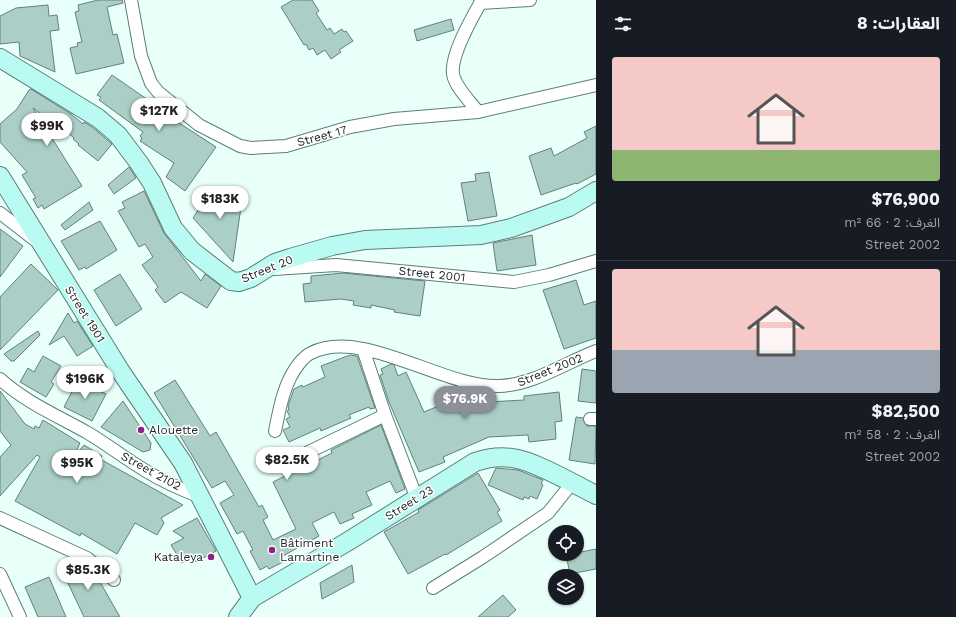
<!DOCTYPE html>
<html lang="ar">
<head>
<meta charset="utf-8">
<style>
  :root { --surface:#171b24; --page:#242831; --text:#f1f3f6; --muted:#9ea1a6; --line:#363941; --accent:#8c9099 }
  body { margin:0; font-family:"Work Sans","Noto Sans Arabic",sans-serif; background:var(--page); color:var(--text); direction:rtl; height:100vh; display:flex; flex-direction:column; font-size:15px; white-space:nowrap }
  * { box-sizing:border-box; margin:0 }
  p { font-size:13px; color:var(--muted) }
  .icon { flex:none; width:22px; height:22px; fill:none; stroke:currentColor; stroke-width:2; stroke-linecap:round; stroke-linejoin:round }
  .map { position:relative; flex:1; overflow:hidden; direction:ltr }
  .drawer { display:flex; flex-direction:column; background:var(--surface); width:360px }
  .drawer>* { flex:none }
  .controls { position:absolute; left:548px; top:525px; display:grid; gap:8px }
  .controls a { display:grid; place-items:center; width:36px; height:36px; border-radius:50%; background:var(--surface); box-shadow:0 1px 3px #0004; font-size:20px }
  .price { position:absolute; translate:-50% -34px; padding:0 9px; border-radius:14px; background:#fff; color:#222; font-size:13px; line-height:26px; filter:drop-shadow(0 1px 2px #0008) }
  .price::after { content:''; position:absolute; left:50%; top:24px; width:12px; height:9px; margin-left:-6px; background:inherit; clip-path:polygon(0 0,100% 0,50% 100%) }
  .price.selected { background:var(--accent); color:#fff }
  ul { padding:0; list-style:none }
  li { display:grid; align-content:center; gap:8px; height:212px; padding:0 16px }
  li+li { border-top:1px solid var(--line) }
  li span { display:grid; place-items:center; height:124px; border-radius:4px; color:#555 }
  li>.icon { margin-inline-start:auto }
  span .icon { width:72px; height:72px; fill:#fffc; stroke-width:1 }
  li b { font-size:17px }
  h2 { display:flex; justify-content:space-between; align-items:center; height:48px; padding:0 16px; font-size:17px }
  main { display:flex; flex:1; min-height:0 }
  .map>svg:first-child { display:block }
  .building { fill:#abcec7; stroke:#61827b }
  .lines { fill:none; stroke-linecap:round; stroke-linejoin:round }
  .street-casing { stroke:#5d7e78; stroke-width:14 }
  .secondary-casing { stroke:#5d7e78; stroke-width:20 }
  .street { stroke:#fff; stroke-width:12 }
  .secondary { stroke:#b9faf2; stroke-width:18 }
  .poi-dot { fill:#8e2184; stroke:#fff; stroke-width:1.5 }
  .labels { text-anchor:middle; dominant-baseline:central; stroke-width:3; stroke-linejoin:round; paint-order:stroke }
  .street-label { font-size:12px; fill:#192624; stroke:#fff }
  .poi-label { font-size:12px; fill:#192624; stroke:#fff; text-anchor:start }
</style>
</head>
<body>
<main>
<section class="drawer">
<h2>العقارات: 8<svg class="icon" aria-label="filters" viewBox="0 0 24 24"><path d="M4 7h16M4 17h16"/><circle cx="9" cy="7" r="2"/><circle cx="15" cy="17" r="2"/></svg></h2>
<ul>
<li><span style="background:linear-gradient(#f6c9c9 75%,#8fb573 0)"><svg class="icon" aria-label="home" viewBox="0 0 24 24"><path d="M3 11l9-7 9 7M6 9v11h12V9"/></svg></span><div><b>$76,900</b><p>الغرف: 2 · 66 m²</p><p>Street 2002</p></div></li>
<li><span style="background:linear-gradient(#f6c9c9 65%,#9aa5b1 0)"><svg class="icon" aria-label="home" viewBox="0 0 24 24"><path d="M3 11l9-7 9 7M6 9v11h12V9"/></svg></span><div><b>$82,500</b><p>الغرف: 2 · 58 m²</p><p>Street 2002</p></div></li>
</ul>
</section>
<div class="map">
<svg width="596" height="617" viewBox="0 0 596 617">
  <rect width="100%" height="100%" fill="#e9fffa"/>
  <!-- building -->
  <g class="building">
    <polygon points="98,0 122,0 123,3 107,7 113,35 117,34 124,63 76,74 70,48 78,46 77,43 82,42 75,12 79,11 78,5"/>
    <polygon points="293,0 312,0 319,11 316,13 327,30 330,28 334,34 342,29 344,32 346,31 353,41 339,50 341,52 331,59 325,50 317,55 313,48 309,50 306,44 304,45 281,7"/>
    <polygon points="48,5 49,16 57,15 59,30 50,31 55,72 20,56 19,42 0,44 0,16 16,8"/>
    <polygon points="451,19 454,30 417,41 414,30"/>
    <polygon points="112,75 151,102 150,104 216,147 185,191 166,177 174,163 140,141 142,138 140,136 143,132 99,100 101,97 97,95"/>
    <polygon points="31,89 71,114 83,124 84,122 92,127 112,144 98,161 78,145 79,144 73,139 74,138 61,127 60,129 33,108 82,186 44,209 42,205 38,208 33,199 36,198 22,175 27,172 0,142 0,124 17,109 29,90"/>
    <polygon points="596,126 596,174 577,184 576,183 541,195 529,156 551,148 554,156 587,138 584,132"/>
    <polygon points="129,167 136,178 114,194 108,185"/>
    <polygon points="489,172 497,216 468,221 461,183 476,181 475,174"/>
    <polygon points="212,188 241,207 233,262 193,218 202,204 199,202 206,190 209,193"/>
    <polygon points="144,191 164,233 201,281 205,274 221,286 207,308 181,292 165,303 155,290 158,287 142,265 153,257 145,244 139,247 118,211 125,208 122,202"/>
    <polygon points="89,202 93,210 65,230 61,225"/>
    <polygon points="100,221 117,250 86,269 85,267 79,270 61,241"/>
    <polygon points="0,229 23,246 0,277"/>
    <polygon points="532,235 536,265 497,271 493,243"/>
    <polygon points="31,264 58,290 0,350 0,297"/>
    <polygon points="343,273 425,281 420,316 394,312 395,310 371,305 371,308 353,305 354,301 341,299 305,302 303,284 311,283 311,276"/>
    <polygon points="120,274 142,309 116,326 94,290"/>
    <polygon points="576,280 584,305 596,301 596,338 564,349 543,290"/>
    <polygon points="68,313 74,323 77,321 93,346 77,356 64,336 49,345"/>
    <polygon points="38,331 40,335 14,361 11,361 4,354"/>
    <polygon points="350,355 357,356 375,408 370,409 369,407 349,415 351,418 321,431 320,428 289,442 283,430 290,427 286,419 290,417 287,411 289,410 288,406 294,389 302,385 303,387 325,377 321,366"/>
    <polygon points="43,356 61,366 51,382 54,384 46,397 20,382 28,368 34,372"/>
    <polygon points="391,364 394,365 398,376 406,372 424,412 448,402 450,404 464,398 470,411 488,404 488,402 524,400 524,396 559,392 562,421 555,422 556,439 529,442 528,435 489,437 443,457 445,462 419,472 389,402 380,375 383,374 381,369"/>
    <polygon points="582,369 596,371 596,403 578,401"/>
    <polygon points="78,380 106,394 92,421 64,407"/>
    <polygon points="175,380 210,436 216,432 259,507 262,505 268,517 263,520 273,540 296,529 273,482 332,453 331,450 381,425 405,489 396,493 390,481 366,492 372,505 352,514 354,518 340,524 334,512 312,523 319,536 281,557 283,562 269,569 267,566 260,570 250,551 253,550 243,531 237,534 220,503 234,495 225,481 212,488 154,393"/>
    <polygon points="0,391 25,424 34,429 35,426 39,428 43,420 80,443 76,452 77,453 84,445 102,456 100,459 183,505 161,518 164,523 157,535 135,523 117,554 81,533 80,536 15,501 40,457 37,455 0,496 0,457 11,445 0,431"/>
    <polygon points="123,401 151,443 150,450 143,452 101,427"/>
    <polygon points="576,417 583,418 587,426 596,426 595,464 569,460"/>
    <polygon points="496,468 518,470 543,480 541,484 543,485 537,499 530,496 529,499 524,497 523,500 488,485"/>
    <polygon points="478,473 500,510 497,512 502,521 446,555 445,554 408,574 384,532 419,512 418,510"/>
    <polygon points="197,518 216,551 196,562 193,557 182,563 171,545 184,538 173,531"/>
    <polygon points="596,549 596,569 570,574 566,555"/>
    <polygon points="72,559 83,564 96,575 120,617 84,617 60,566"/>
    <polygon points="352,565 354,582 322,599 320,583"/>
    <polygon points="49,577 66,617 38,617 25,587"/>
    <polygon points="503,595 516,610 508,617 478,617"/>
  </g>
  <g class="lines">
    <!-- street casing -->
    <g class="street-casing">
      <g id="street">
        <polyline points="131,0 141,56 151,83 158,92 199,125 240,146 251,148 286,146 350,127 394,119 478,112 596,85"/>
        <polyline points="480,3 530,0"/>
        <path d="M478 112C470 101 455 87 453 74 450 55 473 16 482 0"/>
        <polyline points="0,213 35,240"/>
        <polyline points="274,269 336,265 514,282 549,275 596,261"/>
        <polyline points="363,349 385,415 417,499"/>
        <path d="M0 379C25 402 58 416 88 433 108 445 126 459 146 471 164 482 182 490 201 497"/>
        <polyline points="590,419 596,419"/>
        <path d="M275 431C279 412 282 393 291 376 295 368 303 357 311 353 363 327 443 388 499 386 533 385 565 363 596 351"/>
        <polyline points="286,463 385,415"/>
        <polyline points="0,518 87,558 114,580"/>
        <polyline points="0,574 20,617"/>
        <polyline points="433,588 483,557 548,513 572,483"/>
      </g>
    </g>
    <!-- secondary casing -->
    <g class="secondary-casing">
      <g id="secondary">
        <polyline points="0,58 98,118 118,135 139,163 152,183 173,228 192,251 231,281 239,282 251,278 275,263 290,258 332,246 365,240 481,235 511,228 569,207 596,191"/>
        <polyline points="0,176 121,372 183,463 252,598"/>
        <path d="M238 617 252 598 347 542 475 462C487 458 499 456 512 458 533 460 576 485 596 495"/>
      </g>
    </g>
    <!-- street -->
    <use href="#street" class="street"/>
    <!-- secondary -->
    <use href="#secondary" class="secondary"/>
  </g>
  <!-- markers -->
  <g class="poi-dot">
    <circle cx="141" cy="430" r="4"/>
    <circle cx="272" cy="550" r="4"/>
    <circle cx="211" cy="557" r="4"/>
  </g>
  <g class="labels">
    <!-- street labels -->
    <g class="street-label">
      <text transform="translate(322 136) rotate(-15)">Street 17</text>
      <text transform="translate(267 269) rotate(-22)">Street 20</text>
      <text transform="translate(432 274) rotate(6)">Street 2001</text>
      <text transform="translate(85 314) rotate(58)">Street 1901</text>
      <text transform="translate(550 370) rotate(-22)">Street 2002</text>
      <text transform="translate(151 471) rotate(29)">Street 2102</text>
      <text transform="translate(409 503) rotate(-32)">Street 23</text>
    </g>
    <!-- poi labels -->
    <g class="poi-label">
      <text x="149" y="430">Alouette</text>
      <text x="280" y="543">Bâtiment<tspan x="280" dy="14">Lamartine</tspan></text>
      <text x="203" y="557" text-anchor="end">Kataleya</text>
    </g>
  </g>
</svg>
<div class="controls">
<a><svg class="icon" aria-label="locate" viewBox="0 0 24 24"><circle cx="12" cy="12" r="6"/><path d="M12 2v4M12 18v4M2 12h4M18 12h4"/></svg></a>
<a><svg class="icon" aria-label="layers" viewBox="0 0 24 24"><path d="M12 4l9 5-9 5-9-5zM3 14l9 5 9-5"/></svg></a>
</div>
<b class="price" style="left:159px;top:132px">$127K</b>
<b class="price" style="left:47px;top:147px">$99K</b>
<b class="price" style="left:220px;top:220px">$183K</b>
<b class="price" style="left:85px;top:400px">$196K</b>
<b class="price selected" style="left:465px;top:420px">$76.9K</b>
<b class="price" style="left:287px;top:481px">$82.5K</b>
<b class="price" style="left:77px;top:484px">$95K</b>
<b class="price" style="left:88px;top:591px">$85.3K</b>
</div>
</main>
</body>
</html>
